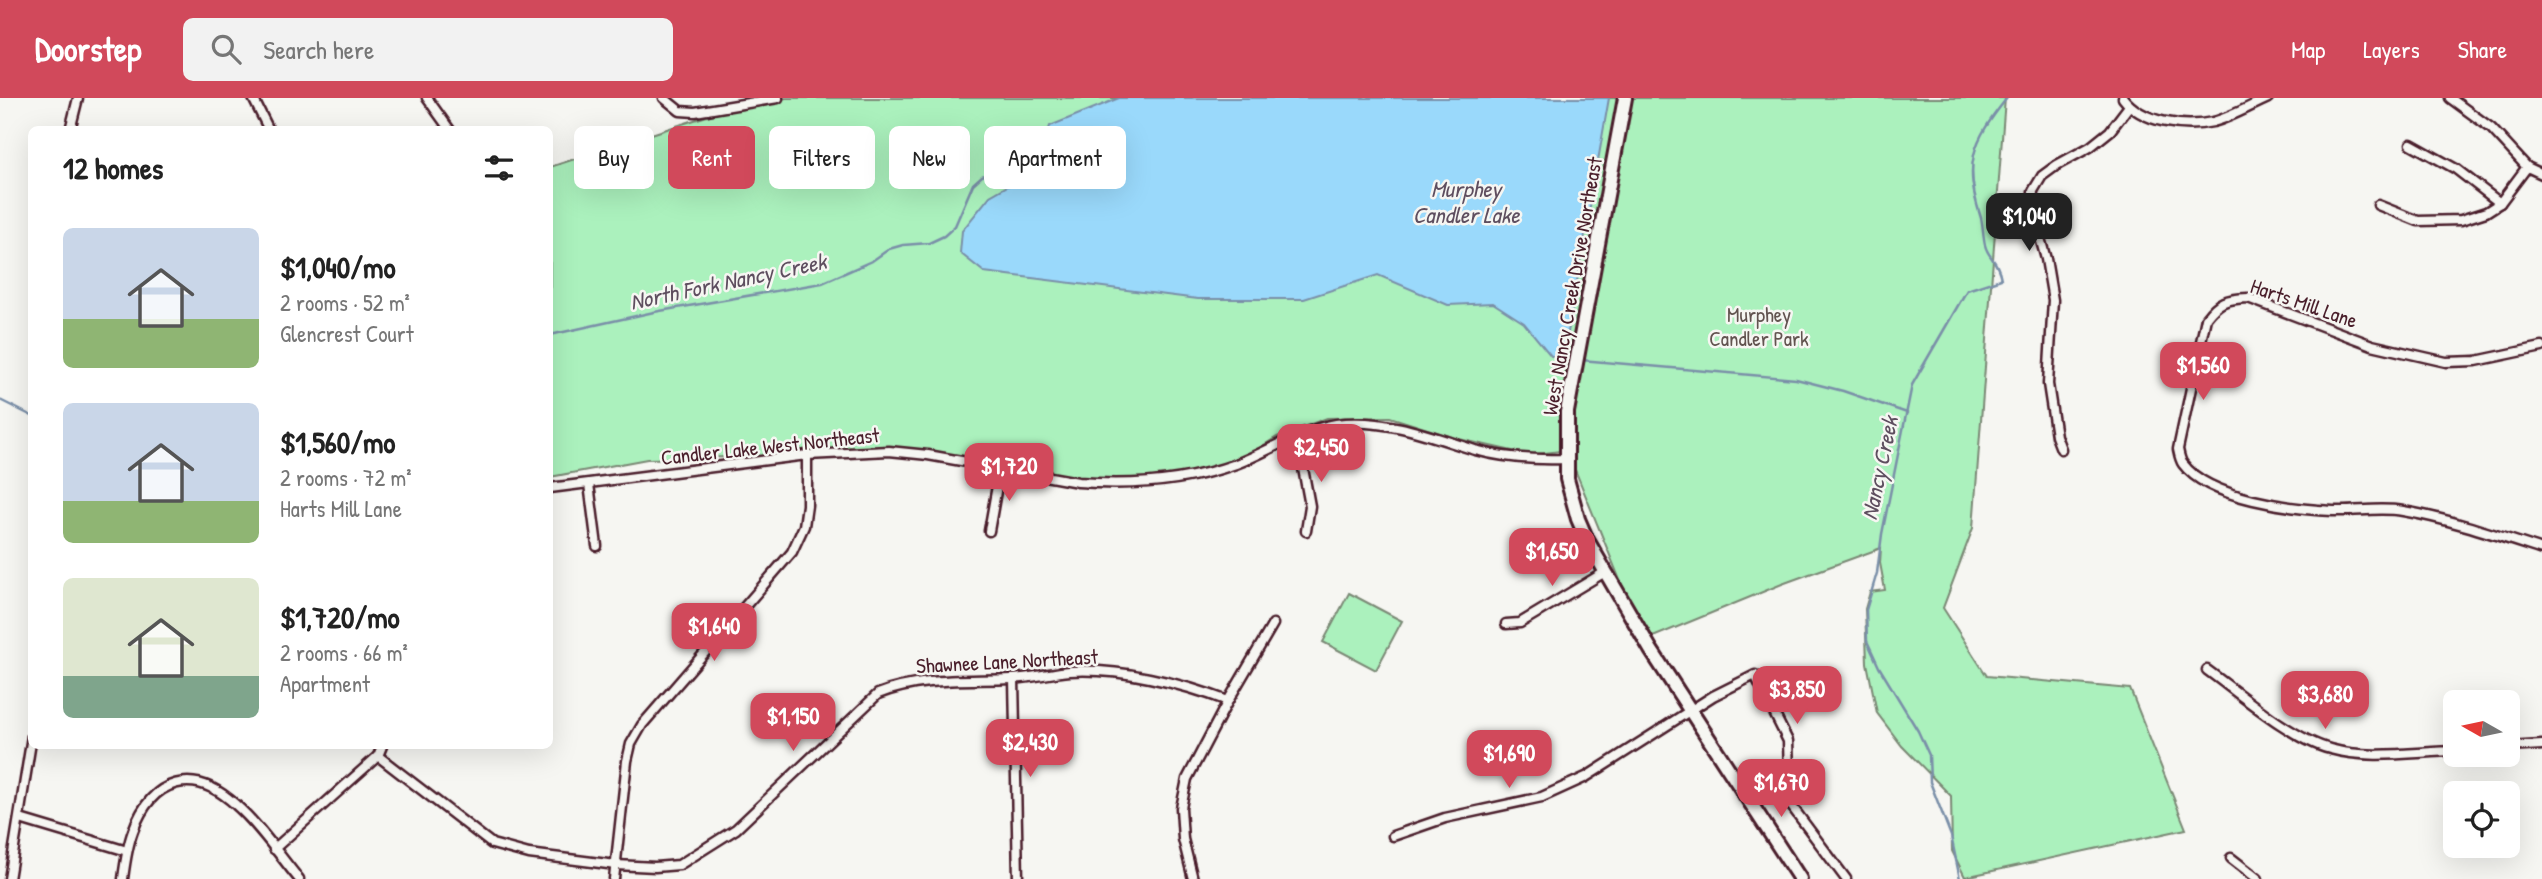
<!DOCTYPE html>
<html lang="en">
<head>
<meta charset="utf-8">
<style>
  :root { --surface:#fff; --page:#f2f2f2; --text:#222; --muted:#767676; --accent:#d1495b }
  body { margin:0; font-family:"Patrick Hand",sans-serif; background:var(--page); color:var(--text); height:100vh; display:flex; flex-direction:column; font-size:26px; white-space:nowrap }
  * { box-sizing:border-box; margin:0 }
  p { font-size:23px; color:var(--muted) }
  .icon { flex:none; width:38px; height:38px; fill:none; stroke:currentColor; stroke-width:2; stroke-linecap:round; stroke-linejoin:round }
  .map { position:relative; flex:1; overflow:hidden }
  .sheet { position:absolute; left:28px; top:28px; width:525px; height:623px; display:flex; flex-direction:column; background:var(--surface); border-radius:10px; box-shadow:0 7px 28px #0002 }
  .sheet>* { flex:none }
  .banner { position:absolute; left:574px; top:28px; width:665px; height:63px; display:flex; gap:14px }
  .needle { width:46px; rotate:279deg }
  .controls { position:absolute; left:2443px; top:592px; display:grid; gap:14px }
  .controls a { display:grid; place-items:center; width:77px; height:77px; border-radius:10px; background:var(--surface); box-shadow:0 7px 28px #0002; font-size:35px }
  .price { position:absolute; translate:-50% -60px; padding:0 16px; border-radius:14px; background:var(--accent); color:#fff; font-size:23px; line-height:46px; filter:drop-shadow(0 2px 4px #0008) }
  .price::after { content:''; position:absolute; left:50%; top:42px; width:21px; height:16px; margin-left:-10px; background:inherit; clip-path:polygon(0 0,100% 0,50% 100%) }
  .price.selected { background:#222; color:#fff }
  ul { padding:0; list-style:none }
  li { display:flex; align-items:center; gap:21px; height:175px; padding:0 35px }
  li span { display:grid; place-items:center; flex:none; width:196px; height:140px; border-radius:10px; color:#555 }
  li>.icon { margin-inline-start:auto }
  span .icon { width:84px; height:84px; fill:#fffc; stroke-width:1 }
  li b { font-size:30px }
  h2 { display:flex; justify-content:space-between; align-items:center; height:84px; padding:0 35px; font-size:30px }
  .tag { padding:0 24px; border-radius:10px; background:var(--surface); box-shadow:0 7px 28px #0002; font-size:24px; line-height:63px }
  .tag.selected { background:var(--accent); color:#fff }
  header { display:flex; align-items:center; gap:42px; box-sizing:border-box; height:98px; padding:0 35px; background:var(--accent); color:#fff }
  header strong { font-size:33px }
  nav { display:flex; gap:38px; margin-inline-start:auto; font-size:24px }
  .search { width:490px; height:63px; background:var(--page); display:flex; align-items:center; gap:18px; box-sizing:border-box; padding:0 24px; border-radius:10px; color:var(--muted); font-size:26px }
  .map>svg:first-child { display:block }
  .green { fill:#abf1bd; stroke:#7a8874; stroke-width:2 }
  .water { fill:#9ad9fb; stroke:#7a8fa8; stroke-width:2 }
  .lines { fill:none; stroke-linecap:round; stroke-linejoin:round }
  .stream { stroke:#7a8fa8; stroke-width:2.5 }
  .street-casing { stroke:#4a1f2b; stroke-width:13 }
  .secondary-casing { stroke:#4a1f2b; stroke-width:18 }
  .street { stroke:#f6f6f2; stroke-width:8 }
  .secondary { stroke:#f6f6f2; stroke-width:12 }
  .labels { text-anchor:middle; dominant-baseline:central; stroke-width:5; stroke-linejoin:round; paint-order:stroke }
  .street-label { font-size:21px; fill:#4a1f2b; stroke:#f6f6f2 }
  .park-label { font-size:21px; fill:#625450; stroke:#f6f6f2 }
  .water-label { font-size:23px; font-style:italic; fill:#5e4e5f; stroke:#f6f6f2 }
</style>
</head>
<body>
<header>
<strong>Doorstep</strong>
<div class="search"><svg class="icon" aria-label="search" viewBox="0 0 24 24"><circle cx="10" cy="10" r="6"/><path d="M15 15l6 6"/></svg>Search here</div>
<nav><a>Map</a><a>Layers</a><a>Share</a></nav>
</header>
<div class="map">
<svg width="2542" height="781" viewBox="0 0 2542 781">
  <rect width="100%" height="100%" fill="#f6f6f2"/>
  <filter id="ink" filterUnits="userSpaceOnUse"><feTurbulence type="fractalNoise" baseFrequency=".0143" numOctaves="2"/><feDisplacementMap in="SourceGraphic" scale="14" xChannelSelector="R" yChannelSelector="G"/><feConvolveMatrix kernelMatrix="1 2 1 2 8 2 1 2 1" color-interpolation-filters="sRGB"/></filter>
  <g filter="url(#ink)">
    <!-- green -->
    <g class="green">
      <polygon points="786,0 2005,0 1973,430 1943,510 1987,578 2130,591 2186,731 1965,779 1952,753 1951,698 1902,648 1877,615 1867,565 1865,511 1870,494 1885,492 1880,465 1881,450 1782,486 1653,539 1624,492 1567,352 1530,357 1459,341 1390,319 1327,320 1277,339 1225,371 1139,384 1087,381 960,361 862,356 647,361 550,379 550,69 716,15"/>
      <polygon points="1349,495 1402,523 1376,572 1323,544"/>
    </g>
    <!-- water -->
    <polygon class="water" points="1119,0 1609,0 1564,257 1551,258 1524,225 1493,205 1448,207 1378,177 1304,201 1198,201 984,174 960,155 962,133 990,98 1037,71 1050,28"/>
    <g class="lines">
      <!-- stream -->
      <g class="stream">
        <polyline points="550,237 654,214 822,185 872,163 889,151 903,147 929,145 944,138 955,128 973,86 982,78 1011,67 1037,71"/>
        <polyline points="1564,257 1574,261"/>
        <polyline points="1581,262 1796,281 1843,293 1907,315"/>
        <polyline points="0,302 32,318"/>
        <path d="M1960 781 1951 738 1930 684 1929 657 1918 633 1879 569 1867 543 1866 512 1877 475 1882 436 1912 287 1967 192 2001 181C1998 162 1988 160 1985 147 1983 138 1983 129 1981 120 1963 66 1972 44 2007 0"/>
      </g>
      <!-- street casing -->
      <g class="street-casing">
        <g id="street">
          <polyline points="253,0 269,32"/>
          <polyline points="427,0 450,32"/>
          <polyline points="664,0 680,13 695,14 778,0"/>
          <path d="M2123 0C2142 25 2184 30 2213 24 2232 19 2250 8 2268 0"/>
          <polyline points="2450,0 2491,30 2527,69 2542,76"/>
          <polyline points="70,32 78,0"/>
          <polyline points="2411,46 2456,71 2500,105"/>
          <polyline points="2378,107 2418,123 2461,122 2486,114 2500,105 2527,69"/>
          <path d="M2542 249 2476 263 2446 264 2372 247 2248 200C2226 201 2219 203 2206 220L2178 351C2179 356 2180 362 2183 366 2209 401 2293 411 2333 413 2358 414 2378 409 2403 413 2450 421 2496 437 2542 452"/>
          <polyline points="1297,338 1310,408 1306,433"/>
          <polyline points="2061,351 2056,338 2048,286 2053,202 2046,161 2032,112 2033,93 2042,78 2057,67 2090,49 2110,33 2129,8"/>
          <polyline points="589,386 597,448"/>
          <path d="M550 390 807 357 889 353 928 357 1078 384C1130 388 1186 384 1236 366 1272 352 1306 328 1345 325 1392 322 1432 339 1475 352 1504 360 1536 362 1565 361"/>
          <polyline points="989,433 1000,371"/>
          <polyline points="1506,526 1520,525 1605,474"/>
          <path d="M2207 572C2240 596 2292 641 2330 651 2369 662 2415 654 2455 653"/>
          <polyline points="1014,581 1018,781"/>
          <polyline points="2508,649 2542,647"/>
          <path d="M378 658 492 746 529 756 616 767 655 769 679 767 736 731 878 596C922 579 965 583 1011 581 1031 580 1050 575 1070 573 1120 570 1181 585 1228 603"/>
          <polyline points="20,721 127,753"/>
          <polyline points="1393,738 1445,720 1542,699 1586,679 1713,598 1755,577 1788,643 1790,706 1846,781"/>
          <polyline points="274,751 378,658 382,648"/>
          <polyline points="2231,760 2258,781"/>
          <polyline points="9,781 32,638"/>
          <path d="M123 781C125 765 127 749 133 733 152 680 194 668 236 707 260 728 279 757 299 781"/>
          <polyline points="614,781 627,663 631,646 642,627 792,454 804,428 807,407 807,357"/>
          <polyline points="1193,781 1183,741 1181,710 1187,681 1228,603 1273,526"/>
        </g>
      </g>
      <!-- secondary casing -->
      <g class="secondary-casing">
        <polyline id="secondary" points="1625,0 1567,314 1567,381 1578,421 1587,442 1651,552 1800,781"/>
      </g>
      <!-- street -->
      <use href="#street" class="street"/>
      <!-- secondary -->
      <use href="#secondary" class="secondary"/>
    </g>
  </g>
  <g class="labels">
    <!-- street labels -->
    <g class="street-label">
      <text transform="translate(1572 188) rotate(-80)">West Nancy Creek Drive Northeast</text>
      <text transform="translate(2304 205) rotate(19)">Harts Mill Lane</text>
      <text transform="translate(770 348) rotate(-6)">Candler Lake West Northeast</text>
      <text transform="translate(1007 563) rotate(-3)">Shawnee Lane Northeast</text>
    </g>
    <!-- park labels -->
    <g class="park-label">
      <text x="1759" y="216">Murphey<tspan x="1759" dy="24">Candler Park</tspan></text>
    </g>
    <!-- water labels -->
    <g class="water-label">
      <text x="1466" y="90">Murphey<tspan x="1466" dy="26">Candler Lake</tspan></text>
      <text transform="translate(728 183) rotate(-12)">North Fork Nancy Creek</text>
      <text transform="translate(1879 370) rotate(-78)">Nancy Creek</text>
    </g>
  </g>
</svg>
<div class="controls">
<a><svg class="needle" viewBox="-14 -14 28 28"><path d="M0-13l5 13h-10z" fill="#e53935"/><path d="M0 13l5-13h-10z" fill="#767676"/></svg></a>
<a><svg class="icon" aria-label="locate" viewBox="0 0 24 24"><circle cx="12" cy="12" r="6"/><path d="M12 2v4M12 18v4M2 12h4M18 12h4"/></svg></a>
</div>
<b class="price selected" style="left:2029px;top:155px">$1,040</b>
<b class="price" style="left:2203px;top:304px">$1,560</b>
<b class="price" style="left:1321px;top:386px">$2,450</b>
<b class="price" style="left:1009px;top:405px">$1,720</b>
<b class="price" style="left:1552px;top:490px">$1,650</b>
<b class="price" style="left:714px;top:565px">$1,640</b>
<b class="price" style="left:1797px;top:628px">$3,850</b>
<b class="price" style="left:2325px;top:633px">$3,680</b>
<b class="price" style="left:793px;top:655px">$1,150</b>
<b class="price" style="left:1030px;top:681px">$2,430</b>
<b class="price" style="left:1509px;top:692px">$1,690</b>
<b class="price" style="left:1781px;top:721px">$1,670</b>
<div class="banner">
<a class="tag">Buy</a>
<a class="tag selected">Rent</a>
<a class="tag">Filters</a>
<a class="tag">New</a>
<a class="tag">Apartment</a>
</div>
<section class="sheet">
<h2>12 homes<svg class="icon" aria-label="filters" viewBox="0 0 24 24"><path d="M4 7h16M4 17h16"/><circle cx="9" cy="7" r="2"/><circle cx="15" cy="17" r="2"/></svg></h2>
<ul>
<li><span style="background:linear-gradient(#c9d6e8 65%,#8fb573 0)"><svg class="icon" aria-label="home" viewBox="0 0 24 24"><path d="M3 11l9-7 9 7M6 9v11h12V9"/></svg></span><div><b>$1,040/mo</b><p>2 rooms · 52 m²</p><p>Glencrest Court</p></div></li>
<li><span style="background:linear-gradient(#c9d6e8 70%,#8fb573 0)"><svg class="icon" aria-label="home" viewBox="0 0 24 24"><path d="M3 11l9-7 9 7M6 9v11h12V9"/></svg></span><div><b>$1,560/mo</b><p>2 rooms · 72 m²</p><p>Harts Mill Lane</p></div></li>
<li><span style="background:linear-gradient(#dfe7d0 70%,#7fa58c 0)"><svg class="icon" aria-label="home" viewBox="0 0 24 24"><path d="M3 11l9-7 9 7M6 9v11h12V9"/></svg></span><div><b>$1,720/mo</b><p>2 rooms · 66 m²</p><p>Apartment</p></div></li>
</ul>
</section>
</div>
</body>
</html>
